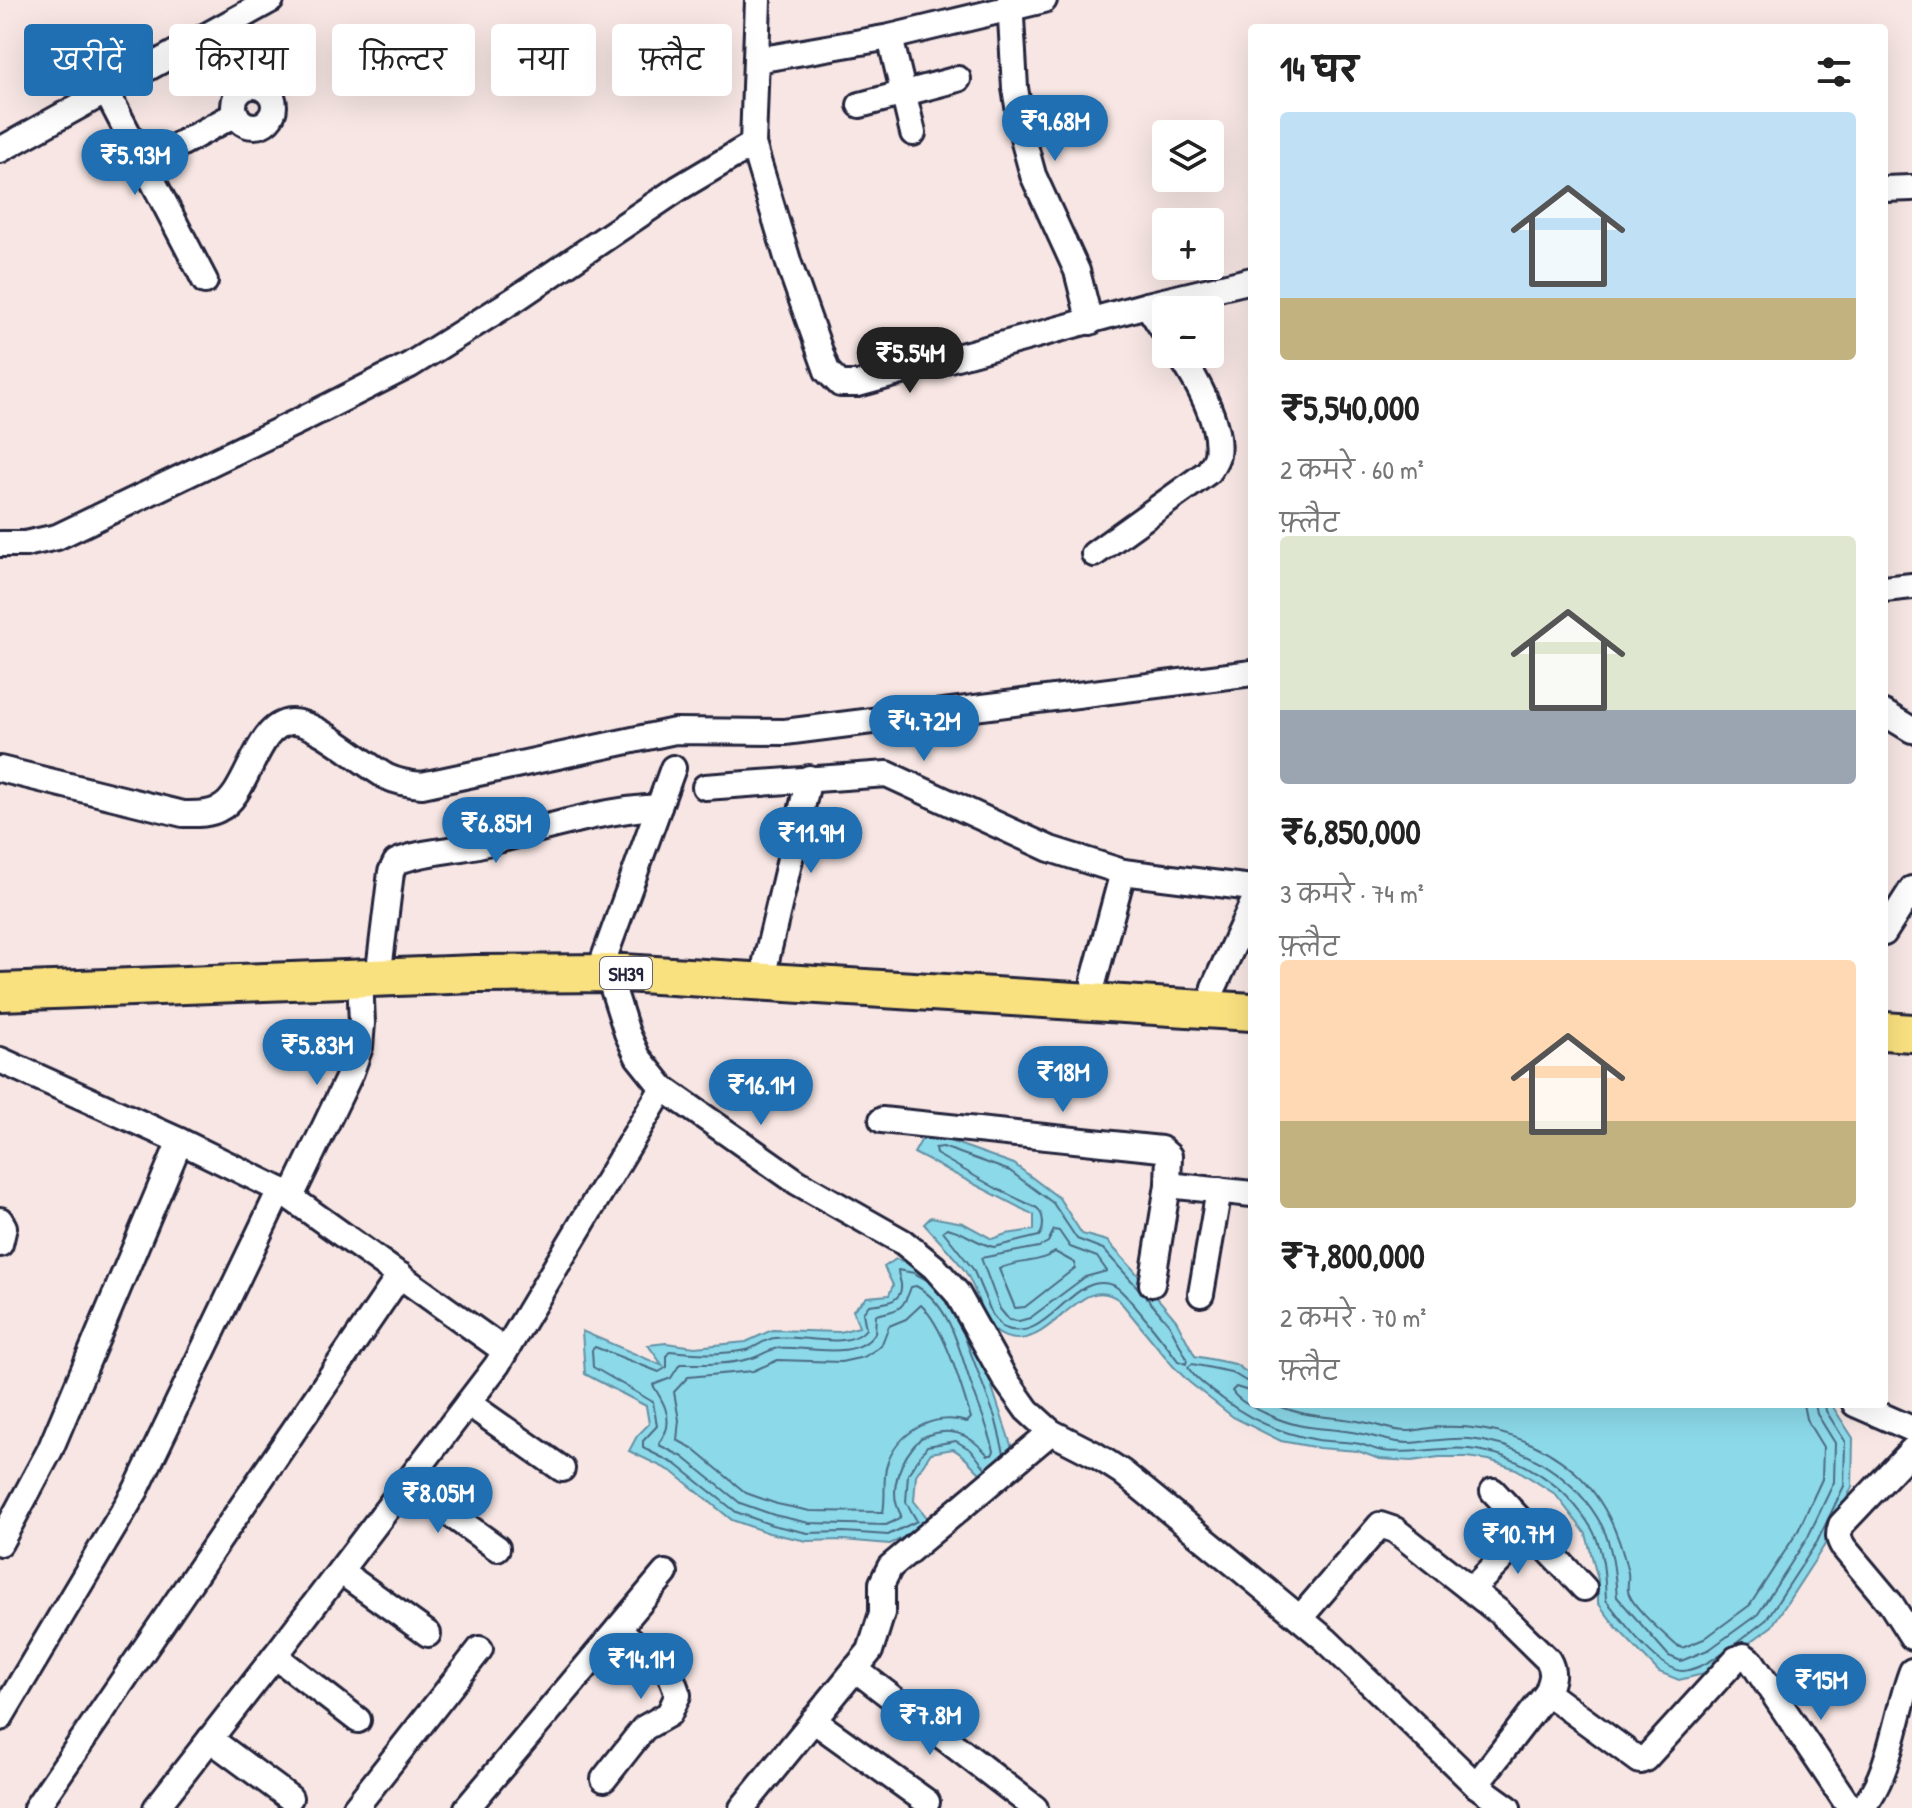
<!DOCTYPE html>
<html lang="hi">
<head>
<meta charset="utf-8">
<style>
  :root { --surface:#fff; --page:#f2f2f2; --text:#222; --muted:#767676; --accent:#1f6fb2 }
  body { margin:0; font-family:"Patrick Hand","Playpen Sans Deva",sans-serif; background:var(--page); color:var(--text); height:100vh; display:flex; flex-direction:column; font-size:30px; white-space:nowrap }
  * { box-sizing:border-box; margin:0 }
  p { font-size:26px; color:var(--muted) }
  .icon { flex:none; width:44px; height:44px; fill:none; stroke:currentColor; stroke-width:2; stroke-linecap:round; stroke-linejoin:round }
  .map { position:relative; flex:1; overflow:hidden }
  .panel { position:absolute; left:1248px; top:24px; width:640px; height:1384px; display:flex; flex-direction:column; background:var(--surface); border-radius:8px; box-shadow:0 8px 32px #0002 }
  .panel>* { flex:none }
  .banner { position:absolute; left:24px; top:24px; width:760px; height:72px; display:flex; gap:16px }
  .controls { position:absolute; left:1152px; top:120px; display:grid; gap:16px }
  .controls a { display:grid; place-items:center; width:72px; height:72px; border-radius:8px; background:var(--surface); box-shadow:0 8px 32px #0002; font-size:40px }
  .price { position:absolute; translate:-50% -68px; padding:0 18px; border-radius:28px; background:var(--accent); color:#fff; font-size:26px; line-height:52px; filter:drop-shadow(0 2px 4px #0008) }
  .price::after { content:''; position:absolute; left:50%; top:48px; width:24px; height:18px; margin-left:-12px; background:inherit; clip-path:polygon(0 0,100% 0,50% 100%) }
  .price.selected { background:#222; color:#fff }
  ul { padding:0; list-style:none }
  li { display:grid; align-content:center; gap:16px; height:424px; padding:0 32px }
  li span { display:grid; place-items:center; height:248px; border-radius:8px; color:#555 }
  li>.icon { margin-inline-start:auto }
  span .icon { width:144px; height:144px; fill:#fffc; stroke-width:1 }
  li b { font-size:34px }
  h2 { display:flex; justify-content:space-between; align-items:center; height:96px; padding:0 32px; font-size:34px }
  .tag { padding:0 28px; border-radius:8px; background:var(--surface); box-shadow:0 8px 32px #0002; font-size:28px; line-height:72px }
  .tag.selected { background:var(--accent); color:#fff }
  .map>svg:first-child { display:block }
  .water { fill:#8cd9ea; stroke:#6290a4; stroke-width:2 }
  .lines { fill:none; stroke-linecap:round; stroke-linejoin:round }
  .shore { stroke:#4c6b81; stroke-width:2 }
  .minor-casing { stroke:#22223b; stroke-width:30 }
  .primary-casing { stroke:#22223b; stroke-width:42 }
  .minor { stroke:#fff; stroke-width:24 }
  .primary { stroke:#fae180; stroke-width:36 }
  .labels { text-anchor:middle; dominant-baseline:central; stroke-width:7; stroke-linejoin:round; paint-order:stroke }
  .shield { fill:#fff; stroke:#646476; stroke-width:2 }
  .shield-label { font-size:20px; font-weight:bold; fill:#22223b }
</style>
</head>
<body>
<div class="map">
<svg width="1912" height="1808" viewBox="0 0 1912 1808">
  <rect width="100%" height="100%" fill="#f7e6e3"/>
  <filter id="ink" filterUnits="userSpaceOnUse"><feTurbulence type="fractalNoise" baseFrequency=".0125" numOctaves="2"/><feDisplacementMap in="SourceGraphic" scale="16" xChannelSelector="R" yChannelSelector="G"/><feConvolveMatrix kernelMatrix="1 2 1 2 8 2 1 2 1" color-interpolation-filters="sRGB"/></filter>
  <g filter="url(#ink)">
    <!-- water -->
    <g class="water">
      <path d="M923 1137 944 1139 1014 1164 1059 1198 1082 1234 1107 1241 1132 1268 1176 1320 1195 1356 1235 1364 1252 1376V1404H1831L1853 1438 1852 1487 1824 1546 1772 1626 1720 1665 1699 1675 1679 1680 1659 1672 1617 1628 1598 1603V1580L1586 1534 1555 1494 1516 1469 1489 1460 1467 1457H1439L1412 1461 1379 1459 1358 1451 1319 1448 1281 1441 1233 1417 1189 1382 1173 1366 1119 1300C1083 1272 1057 1338 1018 1339 980 1339 982 1295 965 1271 953 1254 937 1239 924 1224L931 1217 963 1223 992 1239 1006 1234 1034 1230V1215L914 1153Z"/>
      <path d="M896 1259 918 1266 940 1278 979 1348 1013 1451 989 1481C975 1471 968 1457 953 1449L931 1453 916 1475 914 1501 932 1524 890 1544 843 1540 807 1541 769 1533 732 1520 673 1472 629 1451 637 1436 649 1424 646 1406 585 1374 582 1331 663 1366 648 1345 666 1343 695 1347 746 1342 772 1330 840 1332 859 1327 853 1310 867 1297 889 1295 893 1285 884 1267Z"/>
    </g>
    <g class="lines">
      <!-- shore -->
      <g class="shore">
        <polygon points="1054,1230 1059,1231 1070,1247 1097,1257 1107,1271 1085,1277 1030,1318 1019,1321 1009,1320 1000,1309 981,1258 1039,1247 1048,1242"/>
        <path d="M1055 1252 1075 1263V1268L1025 1307 1015 1308 999 1269C1017 1260 1038 1264 1055 1252Z"/>
        <path d="M927 1280 914 1273 898 1270C898 1275 900 1279 901 1284 903 1304 882 1303 869 1305L863 1313 866 1329C850 1351 798 1334 775 1338 764 1339 756 1348 746 1350 721 1355 695 1354 670 1351L667 1355V1367L659 1372 595 1347 592 1350 593 1367 653 1402 657 1426 643 1441V1448L677 1465 736 1512 772 1525 808 1533 844 1532 888 1535 917 1521 906 1502 908 1474 927 1446 956 1441 971 1450 986 1469"/>
        <path d="M916 1286C953 1306 960 1356 974 1392 981 1412 989 1430 994 1451L992 1455H988C969 1433 949 1425 921 1438 902 1457 886 1489 901 1515L899 1519 886 1525 809 1523 774 1515 740 1503 683 1457 659 1445C660 1439 666 1434 667 1427 670 1410 660 1398 653 1385L671 1378 680 1364C702 1364 727 1365 749 1359 760 1357 768 1349 779 1348 806 1346 857 1362 875 1333L876 1315C898 1310 903 1311 911 1287Z"/>
        <path d="M1139 1289 1103 1249 1077 1239 1053 1203 1010 1171 943 1147 935 1148 936 1154 999 1190 1037 1208C1044 1214 1045 1229 1039 1236L994 1247C977 1244 964 1231 947 1228L943 1231 973 1269 992 1314 1002 1327C1048 1348 1071 1269 1113 1285 1124 1289 1168 1347 1178 1361L1186 1364 1187 1359 1169 1324 1145 1296"/>
        <path d="M921 1305C945 1328 961 1386 971 1418L967 1422C934 1411 895 1433 886 1468 883 1482 886 1499 883 1512L810 1511 777 1504 746 1493 692 1448 677 1440 679 1420 674 1392 688 1377 753 1371 778 1360 841 1362 864 1357 881 1346 889 1326 906 1319Z"/>
        <polyline points="964,1335 995,1417 1004,1453"/>
        <path d="M1252 1382 1246 1381 1231 1372 1192 1364 1188 1367C1195 1380 1212 1390 1223 1399 1251 1421 1284 1434 1318 1440 1332 1442 1347 1441 1360 1444 1368 1446 1375 1450 1383 1451 1412 1455 1440 1446 1469 1449 1520 1454 1566 1485 1592 1529 1604 1550 1605 1578 1606 1600 1620 1618 1660 1672 1683 1671 1696 1670 1712 1661 1722 1653"/>
        <path d="M1252 1392 1236 1387 1232 1391C1240 1403 1255 1408 1267 1414 1304 1432 1326 1426 1362 1434 1378 1437 1392 1443 1409 1443 1430 1442 1449 1437 1470 1439 1523 1444 1577 1478 1602 1526 1613 1548 1615 1574 1617 1597L1669 1656 1681 1661 1710 1649 1758 1614 1808 1537 1834 1482 1835 1443 1817 1414 1815 1404"/>
        <path d="M1275 1404C1304 1418 1332 1416 1363 1422 1380 1425 1393 1432 1410 1431 1421 1430 1430 1427 1441 1427 1489 1425 1538 1439 1575 1472 1604 1498 1620 1536 1628 1573 1629 1579 1627 1585 1628 1591 1631 1606 1664 1634 1676 1645L1682 1648 1704 1639 1750 1605 1798 1531 1822 1479 1823 1447 1806 1419 1803 1404"/>
        <polyline points="1734,1645 1766,1620 1817,1542 1844,1486 1845,1441 1826,1411 1825,1404"/>
      </g>
      <!-- minor casing -->
      <g class="minor-casing">
        <g id="minor">
          <polyline points="758,0 753,144 789,264 827,371 840,384 858,384 1147,305 1252,280"/>
          <polyline points="1010,0 1015,88 1024,142 1033,175 1077,271 1090,322"/>
          <polyline points="890,37 913,133"/>
          <polyline points="757,60 890,37 1044,0"/>
          <circle cx="254" cy="106" r="20"/>
          <polyline points="106,91 205,281"/>
          <polyline points="860,105 958,79"/>
          <polyline points="0,150 271,0"/>
          <polyline points="145,163 236,114"/>
          <polyline points="1884,189 1912,188"/>
          <polyline points="1147,305 1166,334"/>
          <polyline points="0,544 25,544 57,537 303,419 410,365 517,298 679,188 753,144"/>
          <path d="M1094 554 1208 472C1211 467 1216 461 1217 455 1222 424 1196 379 1179 354"/>
          <polyline points="1884,589 1912,586"/>
          <polyline points="1884,713 1912,730"/>
          <path d="M0 769 183 814C195 814 208 815 219 809 249 795 255 724 291 722 316 721 363 764 387 777 398 782 410 784 422 785L675 731 785 732 1252 673"/>
          <polyline points="705,787 887,774 1050,849 1123,872"/>
          <polyline points="1884,933 1912,889"/>
          <polyline points="604,958 673,768"/>
          <polyline points="766,961 809,778"/>
          <path d="M380 962 391 872 396 862C422 851 454 851 482 844 541 830 598 810 659 807"/>
          <polyline points="608,973 627,1033 638,1057 663,1088"/>
          <polyline points="1094,980 1123,872 1252,888"/>
          <polyline points="1214,987 1252,905"/>
          <polyline points="0,1060 180,1141 280,1190 505,1351"/>
          <polyline points="882,1120 1161,1149 1169,1156 1168,1185"/>
          <polyline points="291,1197 351,1072 360,1047 362,1023 360,978"/>
          <polyline points="0,1220 4,1227 0,1244"/>
          <polyline points="1152,1284 1168,1185 1252,1194"/>
          <polyline points="1201,1294 1219,1190"/>
          <polyline points="468,1403 562,1469"/>
          <polyline points="1855,1404 1912,1429"/>
          <path d="M1912 1450 1841 1525C1838 1534 1838 1539 1844 1548L1891 1604 1912 1637"/>
          <polyline points="407,1483 497,1548"/>
          <polyline points="1493,1491 1584,1588"/>
          <polyline points="0,1543 50,1450 180,1141"/>
          <polyline points="340,1571 428,1634"/>
          <polyline points="1472,1589 1530,1530"/>
          <path d="M1300 1618 1380 1525 1395 1530 1499 1612 1548 1660C1555 1672 1552 1680 1547 1693L1476 1785"/>
          <polyline points="275,1656 358,1720"/>
          <polyline points="855,1669 1035,1808"/>
          <polyline points="1547,1693 1640,1761 1645,1759 1736,1659 1744,1656 1752,1662 1850,1808"/>
          <polyline points="0,1718 136,1490 280,1190"/>
          <polyline points="813,1720 927,1802"/>
          <polyline points="210,1739 290,1798"/>
          <polyline points="604,1779 644,1728 669,1714 678,1695 670,1673 618,1629"/>
          <polyline points="36,1808 400,1275"/>
          <polyline points="156,1808 275,1656 497,1365 663,1088 797,1182 903,1242 934,1267 957,1293 1005,1379 1027,1410 1051,1432 1094,1454 1122,1472 1243,1571 1326,1640 1476,1785 1508,1808"/>
          <polyline points="355,1808 480,1649"/>
          <polyline points="467,1808 665,1573"/>
          <polyline points="742,1808 870,1651 882,1613 882,1583 890,1567 1051,1432"/>
          <path d="M1861 1808C1890 1779 1896 1711 1912 1671"/>
        </g>
      </g>
      <!-- primary casing -->
      <g class="primary-casing">
        <g id="primary">
          <polyline points="0,992 476,974 623,973 1252,1012"/>
          <polyline points="1884,1031 1912,1033"/>
        </g>
      </g>
      <!-- minor -->
      <use href="#minor" class="minor"/>
      <!-- primary -->
      <use href="#primary" class="primary"/>
    </g>
  </g>
  <g class="labels">
    <!-- shield labels -->
    <rect class="shield" x="600" y="957" width="52" height="32" rx="6"/>
    <g class="shield-label">
      <text x="626" y="973">SH39</text>
    </g>
  </g>
</svg>
<div class="controls">
<a><svg class="icon" aria-label="layers" viewBox="0 0 24 24"><path d="M12 4l9 5-9 5-9-5zM3 14l9 5 9-5"/></svg></a>
<a>+</a>
<a>−</a>
</div>
<b class="price" style="left:1055px;top:163px">₹9.68M</b>
<b class="price" style="left:135px;top:197px">₹5.93M</b>
<b class="price selected" style="left:910px;top:395px">₹5.54M</b>
<b class="price" style="left:924px;top:763px">₹4.72M</b>
<b class="price" style="left:496px;top:865px">₹6.85M</b>
<b class="price" style="left:811px;top:875px">₹11.9M</b>
<b class="price" style="left:317px;top:1087px">₹5.83M</b>
<b class="price" style="left:1063px;top:1114px">₹18M</b>
<b class="price" style="left:761px;top:1127px">₹16.1M</b>
<b class="price" style="left:438px;top:1535px">₹8.05M</b>
<b class="price" style="left:1518px;top:1576px">₹10.7M</b>
<b class="price" style="left:641px;top:1701px">₹14.1M</b>
<b class="price" style="left:1821px;top:1722px">₹15M</b>
<b class="price" style="left:930px;top:1757px">₹7.8M</b>
<div class="banner">
<a class="tag selected">खरीदें</a>
<a class="tag">किराया</a>
<a class="tag">फ़िल्टर</a>
<a class="tag">नया</a>
<a class="tag">फ़्लैट</a>
</div>
<section class="panel">
<h2>14 घर<svg class="icon" aria-label="filters" viewBox="0 0 24 24"><path d="M4 7h16M4 17h16"/><circle cx="9" cy="7" r="2"/><circle cx="15" cy="17" r="2"/></svg></h2>
<ul>
<li><span style="background:linear-gradient(#bfe0f5 75%,#c2b280 0)"><svg class="icon" aria-label="home" viewBox="0 0 24 24"><path d="M3 11l9-7 9 7M6 9v11h12V9"/></svg></span><div><b>₹5,540,000</b><p>2 कमरे · 60 m²</p><p>फ़्लैट</p></div></li>
<li><span style="background:linear-gradient(#dfe7d0 70%,#9aa5b1 0)"><svg class="icon" aria-label="home" viewBox="0 0 24 24"><path d="M3 11l9-7 9 7M6 9v11h12V9"/></svg></span><div><b>₹6,850,000</b><p>3 कमरे · 74 m²</p><p>फ़्लैट</p></div></li>
<li><span style="background:linear-gradient(#ffd9b3 65%,#c2b280 0)"><svg class="icon" aria-label="home" viewBox="0 0 24 24"><path d="M3 11l9-7 9 7M6 9v11h12V9"/></svg></span><div><b>₹7,800,000</b><p>2 कमरे · 70 m²</p><p>फ़्लैट</p></div></li>
</ul>
</section>
</div>
</body>
</html>
